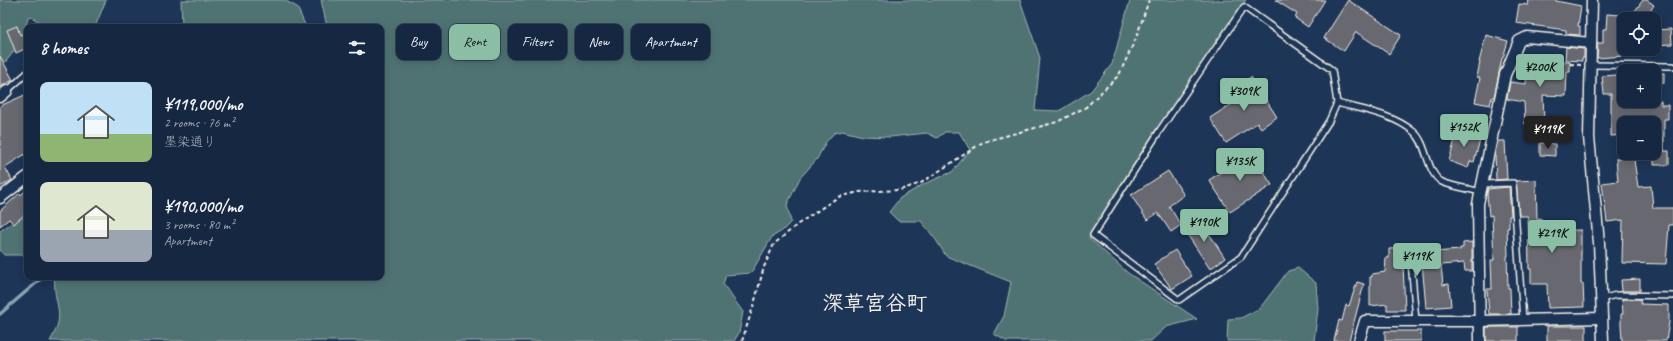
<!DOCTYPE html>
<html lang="en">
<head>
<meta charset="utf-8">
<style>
  :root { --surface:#162841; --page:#1f3048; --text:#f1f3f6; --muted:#9ea6b1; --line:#35445a; --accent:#8abfa5 }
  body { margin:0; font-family:Caveat,"Klee One",sans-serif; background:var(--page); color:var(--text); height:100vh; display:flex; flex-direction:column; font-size:15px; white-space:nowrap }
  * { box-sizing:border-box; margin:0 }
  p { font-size:13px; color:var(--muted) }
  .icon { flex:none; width:22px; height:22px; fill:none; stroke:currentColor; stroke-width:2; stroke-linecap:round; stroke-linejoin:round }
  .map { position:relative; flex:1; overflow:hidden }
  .panel { position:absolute; left:24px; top:24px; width:360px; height:256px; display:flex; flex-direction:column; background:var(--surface); border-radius:8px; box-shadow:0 2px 10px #0003,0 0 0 1px var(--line) }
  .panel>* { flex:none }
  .hud { position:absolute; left:396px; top:24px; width:380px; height:36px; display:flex; gap:8px }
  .buttons { position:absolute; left:1617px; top:12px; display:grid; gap:8px }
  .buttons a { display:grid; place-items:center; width:44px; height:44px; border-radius:8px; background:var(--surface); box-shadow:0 2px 10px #0003,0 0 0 1px var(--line); font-size:20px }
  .price { position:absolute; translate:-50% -34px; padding:0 9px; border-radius:4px; background:var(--accent); color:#111; font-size:13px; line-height:26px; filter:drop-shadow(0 1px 2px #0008) }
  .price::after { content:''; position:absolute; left:50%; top:24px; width:12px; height:9px; margin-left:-6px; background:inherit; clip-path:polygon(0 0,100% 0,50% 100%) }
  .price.current { background:#222; color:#fff }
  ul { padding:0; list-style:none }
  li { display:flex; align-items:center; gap:12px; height:100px; padding:0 16px }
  li span { display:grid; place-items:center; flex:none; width:112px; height:80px; border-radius:8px; color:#555 }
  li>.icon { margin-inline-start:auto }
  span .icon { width:48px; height:48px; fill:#fffc; stroke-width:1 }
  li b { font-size:17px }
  h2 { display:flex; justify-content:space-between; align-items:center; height:48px; padding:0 16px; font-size:17px }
  .chip { padding:0 14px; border-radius:8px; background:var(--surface); box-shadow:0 2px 10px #0003,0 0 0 1px var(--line); font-size:14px; line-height:36px }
  .chip.current { background:var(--accent); color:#111 }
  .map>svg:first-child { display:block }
  .green { fill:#507373; stroke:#a2b2ae }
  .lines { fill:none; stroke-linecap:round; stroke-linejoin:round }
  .stream { stroke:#8da2b4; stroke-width:3.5 }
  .building { fill:#676771; stroke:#f4f1e8 }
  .service-casing { stroke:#f4f1e8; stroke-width:8 }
  .minor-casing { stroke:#f4f1e8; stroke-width:13 }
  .path { stroke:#f4f1e8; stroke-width:2; stroke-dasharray:4 3; stroke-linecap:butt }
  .service { stroke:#1d3557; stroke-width:5 }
  .minor { stroke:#1d3557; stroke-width:10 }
  .labels { text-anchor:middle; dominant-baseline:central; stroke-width:4; stroke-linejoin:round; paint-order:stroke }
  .neighbourhood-label { font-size:21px; font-weight:bold; fill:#f4f1e8; stroke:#1d3557 }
</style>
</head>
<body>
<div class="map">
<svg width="1673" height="341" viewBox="0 0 1673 341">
  <rect width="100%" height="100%" fill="#1d3557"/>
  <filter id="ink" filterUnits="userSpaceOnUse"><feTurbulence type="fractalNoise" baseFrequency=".025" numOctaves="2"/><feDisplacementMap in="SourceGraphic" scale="8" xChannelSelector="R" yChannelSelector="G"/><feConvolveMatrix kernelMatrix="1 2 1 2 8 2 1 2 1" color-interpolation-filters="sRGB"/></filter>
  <g filter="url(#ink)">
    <!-- green -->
    <g class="green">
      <path d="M0 0H106L95 27H49L29 16C23 34 15 55 0 67Z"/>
      <polygon points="181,0 284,0 297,7 306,27 182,27"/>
      <path d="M321 0H1020L1040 58 1035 110 1059 111 1091 91 1112 64 1130 0H1246L1175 102 1122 183 1089 238 1128 273 1197 319 1166 327 1151 341H1006L994 334 1004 316 1011 282 946 256 936 240 921 221H898L889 212 900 198 924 184 952 172 970 150 959 132H945L937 138 927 133 890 137 863 136 842 131 834 133 826 142 817 159 800 178 787 205 791 222 782 231 772 237 751 273 726 275 723 284 743 312 739 333 734 341H50C68 312 52 305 55 277H381V27H327Z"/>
      <polygon points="27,216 27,255 4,255 0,250 0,231 13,222"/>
      <polygon points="1298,268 1316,283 1318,309 1314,341 1227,341 1228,319 1241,318 1260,308 1288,271"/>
    </g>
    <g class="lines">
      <!-- stream -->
      <polyline class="stream" points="0,314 43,277"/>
    </g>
    <!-- building -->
    <g class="building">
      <polygon points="1275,0 1325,0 1308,27 1295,18 1297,14"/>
      <polygon points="1348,0 1401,35 1389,54 1356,32 1344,51 1324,38"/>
      <polygon points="1529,0 1556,0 1556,1 1581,6 1578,26 1580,26 1580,35 1566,34 1566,30 1516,23 1519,4 1528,5"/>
      <polygon points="1643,0 1647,0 1654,5 1645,19 1629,19"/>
      <polygon points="1607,14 1621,15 1619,41 1624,41 1624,56 1597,58 1598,43 1603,43 1603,29 1606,29"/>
      <polygon points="17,26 20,35 27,32 27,48 16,53 7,30"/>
      <polygon points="1671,29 1672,44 1654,45 1654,30"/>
      <polygon points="1486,35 1508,41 1503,58 1502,58 1494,97 1492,97 1490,105 1475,102 1480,78 1477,77 1480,62 1479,62"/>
      <polygon points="1566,47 1584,49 1584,58 1582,58 1582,61 1565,60"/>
      <polygon points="0,56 13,80 0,87"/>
      <polygon points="1527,61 1570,62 1570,72 1567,72 1566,96 1543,95 1544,124 1525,124 1524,102 1507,99 1510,82 1526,84"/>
      <rect x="1654" y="73" width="10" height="10"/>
      <polygon points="1617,75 1618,79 1624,79 1624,101 1661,101 1661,105 1668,105 1668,119 1664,119 1664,151 1669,151 1669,165 1654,165 1654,123 1624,123 1624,135 1611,136 1611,94 1604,94 1602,76"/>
      <polygon points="1251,77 1277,117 1261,128 1257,123 1226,143 1210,118 1241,98 1234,88"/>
      <polygon points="27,94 27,153 5,167 12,180 0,187 0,106"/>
      <polygon points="1457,125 1470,129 1470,139 1480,140 1474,162 1470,161 1468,168 1449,161 1456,136 1454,136"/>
      <polygon points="1498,141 1505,141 1507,179 1496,180 1495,153"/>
      <polygon points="1540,143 1555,144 1555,156 1540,155"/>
      <polygon points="1251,153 1272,185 1230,212 1209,180"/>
      <polygon points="1621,153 1633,153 1638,187 1651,186 1653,208 1673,208 1673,225 1669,225 1666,264 1622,263 1623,220 1607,222 1602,183 1618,181 1616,158 1621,158"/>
      <polygon points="1168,171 1184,195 1169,206 1181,225 1171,232 1158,213 1147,220 1131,195"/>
      <polygon points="1536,180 1537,219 1541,218 1542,231 1581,230 1581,284 1583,283 1584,307 1548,308 1547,284 1531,284 1531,269 1529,269 1528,216 1519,216 1516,181"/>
      <polygon points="1509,187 1511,216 1509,216 1509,228 1507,228 1508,256 1507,256 1508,288 1510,288 1511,314 1489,314 1487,289 1492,289 1491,260 1494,260 1492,215 1489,216 1487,194 1488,189"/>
      <polygon points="27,189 27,212 14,224 9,219 0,226 0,211 20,193 21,195"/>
      <polygon points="1199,218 1225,258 1210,269 1183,228"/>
      <polygon points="1472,242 1472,271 1465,271 1464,263 1441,265 1443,285 1449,284 1451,306 1426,308 1422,263 1415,263 1414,259 1411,257 1408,259 1407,264 1403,264 1405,310 1387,310 1387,304 1370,306 1370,277 1372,277 1372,274 1385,272 1386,258 1389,258 1389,249 1407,248 1408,254 1460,250 1460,248 1463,248 1463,243"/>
      <polygon points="1175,250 1192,276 1172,289 1154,264"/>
      <polygon points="1640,279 1640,291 1622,291 1621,280"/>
      <polygon points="1357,282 1364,284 1350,337 1349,341 1334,341 1339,320 1342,321 1346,305 1349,306"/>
      <polygon points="1622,299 1640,299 1641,304 1669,305 1669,322 1666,341 1622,341 1621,325 1621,314 1623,314"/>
      <rect x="1547" y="326" width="39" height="15"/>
      <rect x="1486" y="327" width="32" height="14"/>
      <rect x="1385" y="331" width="36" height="10"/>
    </g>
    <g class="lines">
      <!-- service casing -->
      <g class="service-casing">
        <g id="service">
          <polygon points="1244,7 1332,70 1337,103 1329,121 1241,257 1179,300 1093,235 1160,130"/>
          <polyline points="1591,65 1673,66"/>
          <polyline points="7,91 27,73"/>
          <path d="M1337 103C1363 110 1393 114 1414 132 1428 144 1426 173 1442 182 1451 186 1470 189 1480 192"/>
          <polyline points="1482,184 1513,183 1523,320"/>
          <polyline points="1411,261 1416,321"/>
          <polyline points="1601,299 1616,295 1673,296"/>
        </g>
      </g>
      <!-- minor casing -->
      <g class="minor-casing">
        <g id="minor">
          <polyline points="1592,0 1589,137 1599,243 1603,341"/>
          <polyline points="0,97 7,91"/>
          <polyline points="0,198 27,177"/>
          <polyline points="1359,341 1365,321 1479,321 1602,318"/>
          <polyline points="1480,341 1478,204 1505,75 1519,41 1527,37 1591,43"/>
        </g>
      </g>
      <!-- path -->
      <g class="path">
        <polyline points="1570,64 1581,65"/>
        <polyline points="742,341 754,304 764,267 774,244 798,224 838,197 859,192 900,190 921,183 983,142 1057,122 1086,107 1119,75 1136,38 1149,0"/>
      </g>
      <!-- service -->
      <use href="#service" class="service"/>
      <!-- minor -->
      <use href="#minor" class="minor"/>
    </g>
  </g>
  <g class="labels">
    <!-- neighbourhood labels -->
    <g class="neighbourhood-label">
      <text x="875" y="303">深草宮谷町</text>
    </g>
  </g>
</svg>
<div class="buttons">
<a><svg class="icon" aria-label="locate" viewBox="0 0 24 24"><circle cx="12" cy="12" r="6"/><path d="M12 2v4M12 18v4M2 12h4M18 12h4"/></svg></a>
<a>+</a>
<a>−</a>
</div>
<b class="price" style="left:1540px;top:88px">¥200K</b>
<b class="price" style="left:1244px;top:112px">¥309K</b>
<b class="price" style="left:1464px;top:148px">¥152K</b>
<b class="price current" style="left:1548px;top:150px">¥119K</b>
<b class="price" style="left:1240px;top:182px">¥135K</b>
<b class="price" style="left:1204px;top:243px">¥190K</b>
<b class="price" style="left:1552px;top:254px">¥219K</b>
<b class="price" style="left:1417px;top:277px">¥119K</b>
<div class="hud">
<a class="chip">Buy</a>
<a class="chip current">Rent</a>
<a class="chip">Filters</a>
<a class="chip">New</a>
<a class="chip">Apartment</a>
</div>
<section class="panel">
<h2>8 homes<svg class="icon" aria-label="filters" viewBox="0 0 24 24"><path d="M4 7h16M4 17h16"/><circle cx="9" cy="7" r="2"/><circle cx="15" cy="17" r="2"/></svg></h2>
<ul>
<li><span style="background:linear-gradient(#bfe0f5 65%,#8fb573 0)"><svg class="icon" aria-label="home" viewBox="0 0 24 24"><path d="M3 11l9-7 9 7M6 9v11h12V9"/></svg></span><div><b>¥119,000/mo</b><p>2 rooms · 76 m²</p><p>墨染通り</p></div></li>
<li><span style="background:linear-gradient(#dfe7d0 60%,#9aa5b1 0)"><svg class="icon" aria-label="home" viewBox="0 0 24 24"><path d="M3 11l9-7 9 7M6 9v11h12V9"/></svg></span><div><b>¥190,000/mo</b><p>3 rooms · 80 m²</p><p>Apartment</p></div></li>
</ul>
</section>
</div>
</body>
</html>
